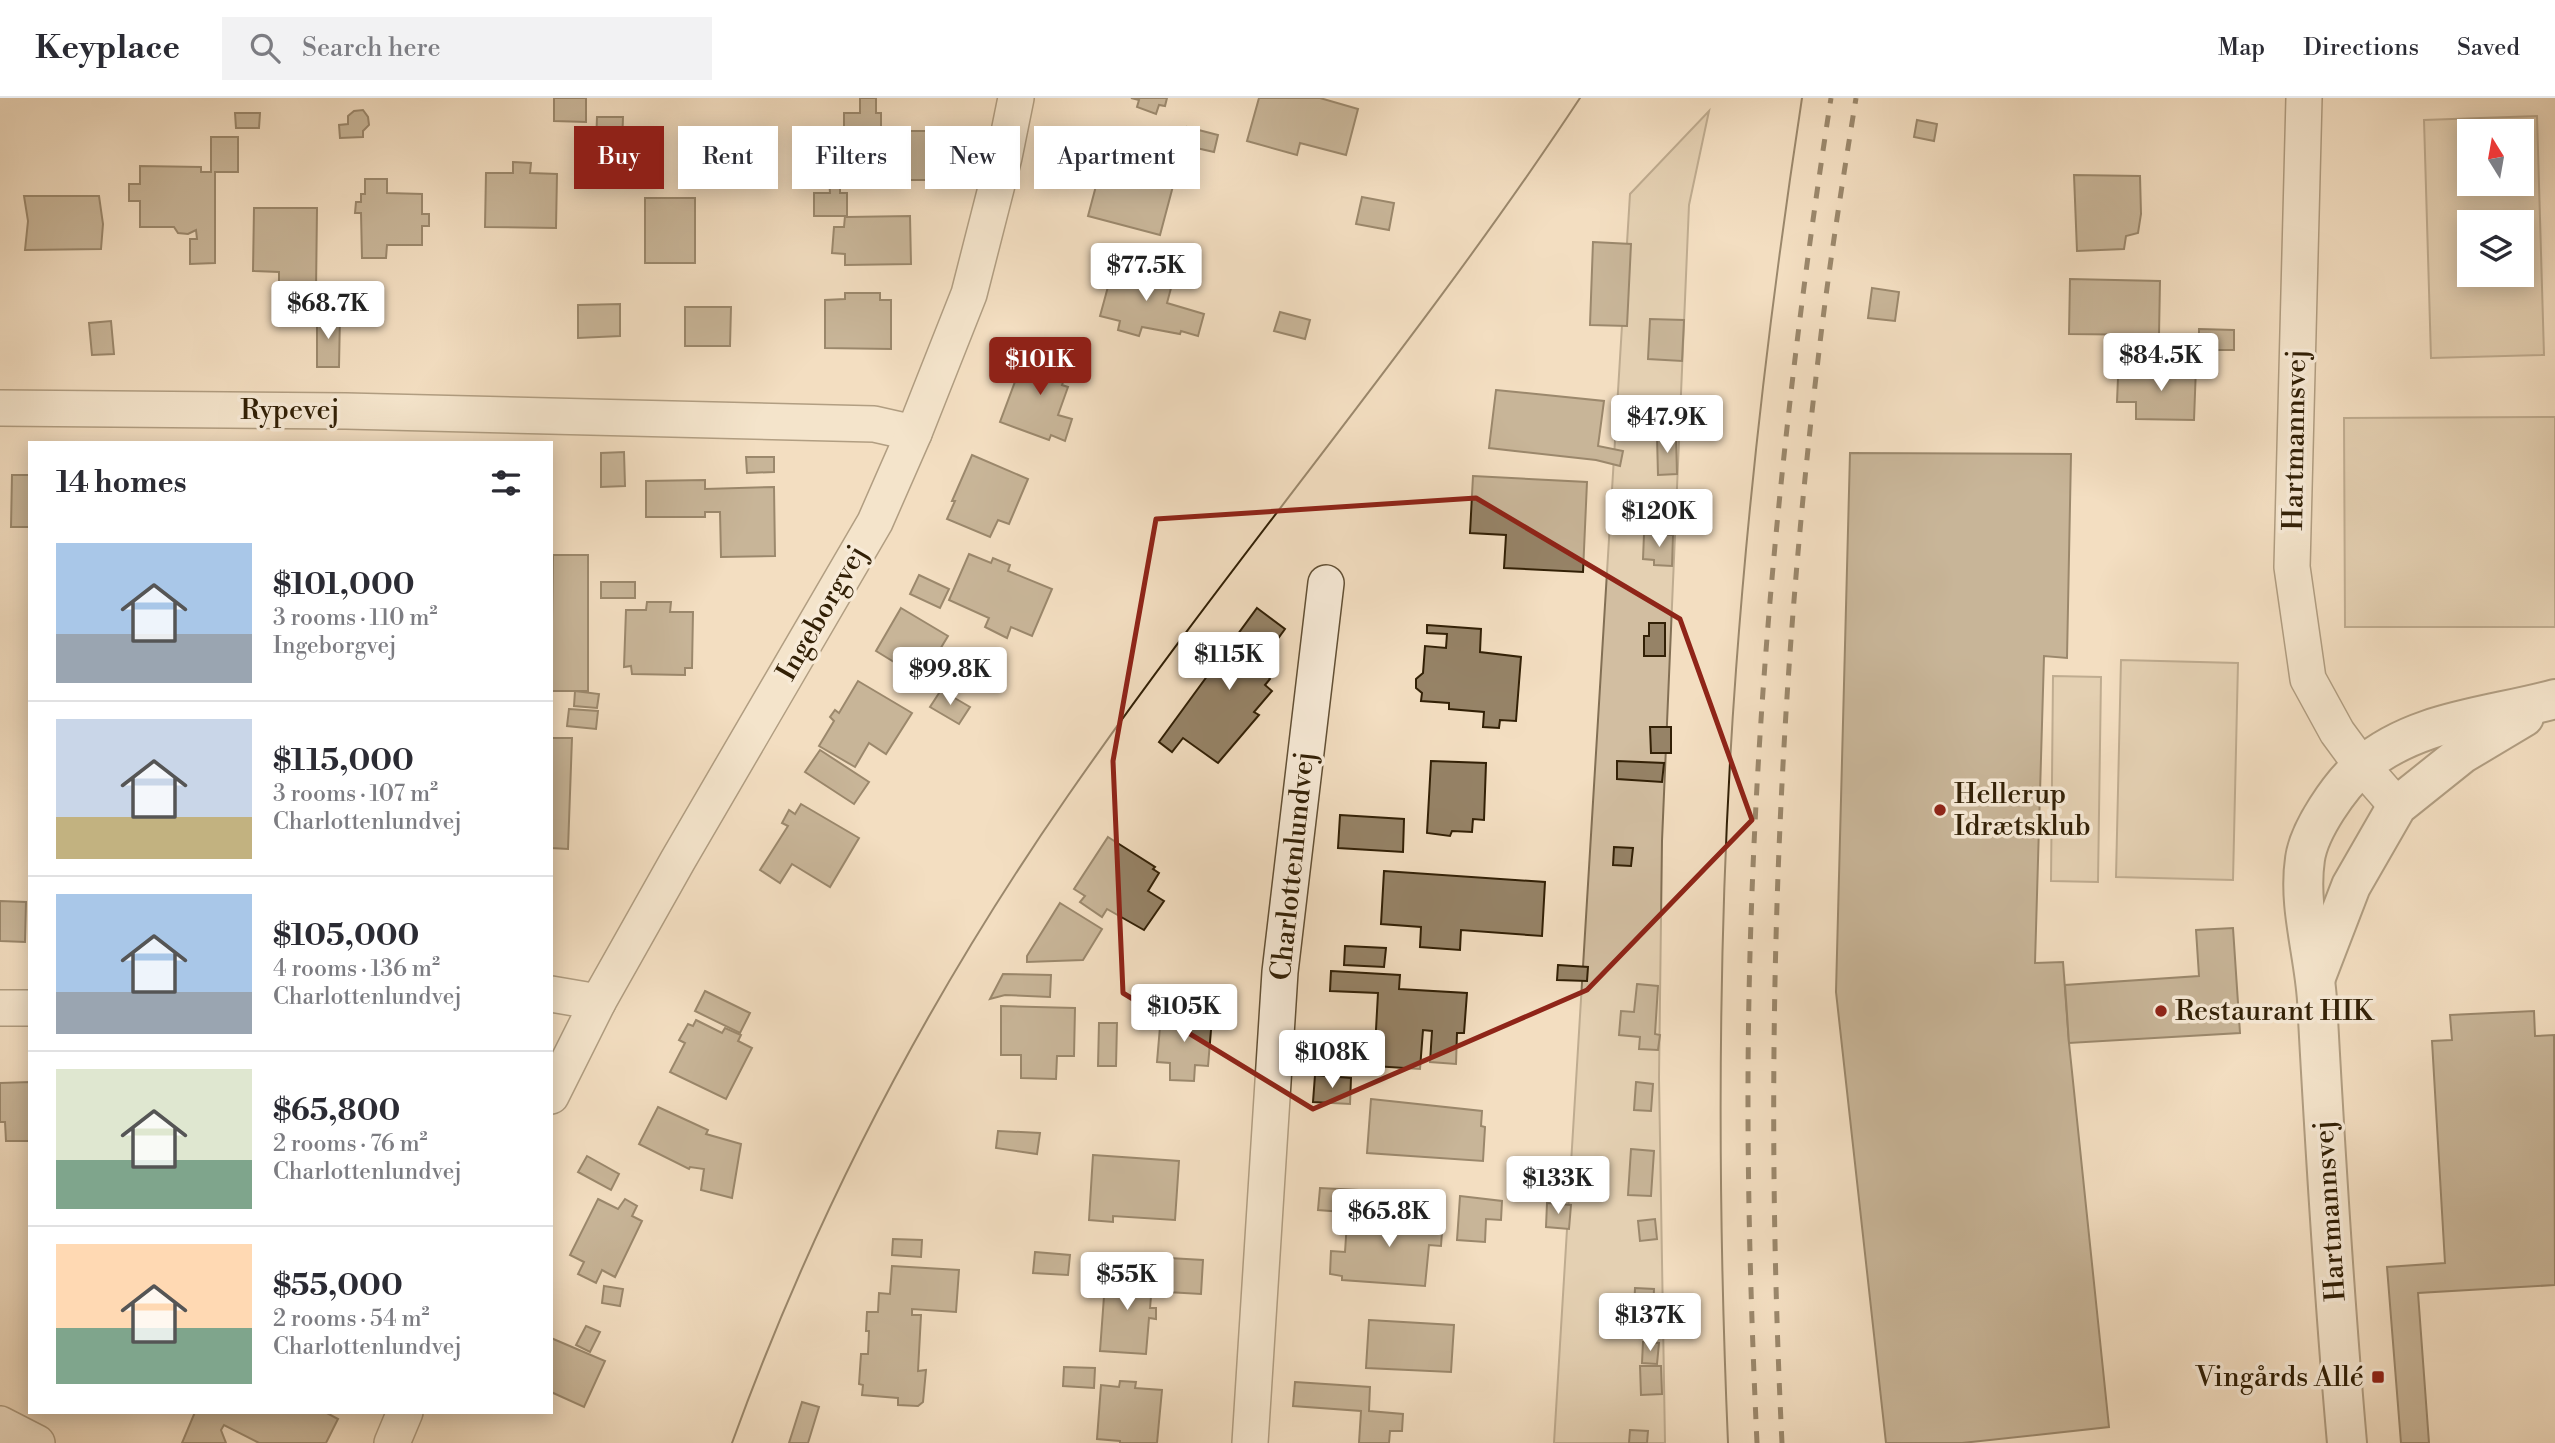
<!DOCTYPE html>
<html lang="en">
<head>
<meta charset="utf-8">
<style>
  :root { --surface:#fff; --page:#f2f2f3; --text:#2b2b33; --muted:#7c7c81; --line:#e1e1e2; --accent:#8f2418 }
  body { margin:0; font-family:"Libre Bodoni",serif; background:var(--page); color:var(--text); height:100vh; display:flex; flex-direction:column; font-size:26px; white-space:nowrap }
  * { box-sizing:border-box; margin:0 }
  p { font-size:23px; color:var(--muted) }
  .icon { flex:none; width:38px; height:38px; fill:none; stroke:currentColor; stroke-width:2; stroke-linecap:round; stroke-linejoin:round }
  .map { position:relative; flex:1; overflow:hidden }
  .side { position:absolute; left:28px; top:343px; width:525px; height:973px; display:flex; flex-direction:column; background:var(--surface); border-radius:0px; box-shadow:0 4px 18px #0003 }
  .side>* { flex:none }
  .top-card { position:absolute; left:574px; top:28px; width:665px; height:63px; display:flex; gap:14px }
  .needle { width:46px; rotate:349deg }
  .buttons { position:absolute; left:2457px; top:21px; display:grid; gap:14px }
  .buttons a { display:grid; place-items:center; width:77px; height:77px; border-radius:0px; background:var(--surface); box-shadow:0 4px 18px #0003; font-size:35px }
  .price { position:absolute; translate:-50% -60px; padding:0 16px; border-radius:7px; background:#fff; color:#222; font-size:23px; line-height:46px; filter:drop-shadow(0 2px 4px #0008) }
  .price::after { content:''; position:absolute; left:50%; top:42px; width:21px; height:16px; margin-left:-10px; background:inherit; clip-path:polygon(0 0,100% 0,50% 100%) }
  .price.active { background:var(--accent); color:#fff }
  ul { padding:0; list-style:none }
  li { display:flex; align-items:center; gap:21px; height:175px; padding:0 28px }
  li+li { border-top:2px solid var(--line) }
  li span { display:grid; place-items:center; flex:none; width:196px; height:140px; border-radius:0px; color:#555 }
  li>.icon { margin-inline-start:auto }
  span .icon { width:84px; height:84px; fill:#fffc; stroke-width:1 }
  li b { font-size:30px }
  h2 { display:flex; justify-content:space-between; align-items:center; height:84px; padding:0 28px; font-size:30px }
  .pill { padding:0 24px; border-radius:0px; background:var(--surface); box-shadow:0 4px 18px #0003; font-size:24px; line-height:63px }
  .pill.active { background:var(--accent); color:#fff }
  header { display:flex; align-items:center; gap:42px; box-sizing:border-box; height:98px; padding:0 35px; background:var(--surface); border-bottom:2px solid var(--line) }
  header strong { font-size:33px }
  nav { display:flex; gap:38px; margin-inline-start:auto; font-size:24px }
  .search { width:490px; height:63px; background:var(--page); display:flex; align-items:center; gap:18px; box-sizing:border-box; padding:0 24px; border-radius:0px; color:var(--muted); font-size:26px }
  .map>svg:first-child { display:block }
  .green { fill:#d2bea1; stroke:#826f54; stroke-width:2; fill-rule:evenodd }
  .building { fill:#968367; stroke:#322006; stroke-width:2 }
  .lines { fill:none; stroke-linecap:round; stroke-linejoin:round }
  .minor-casing { stroke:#625035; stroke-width:38 }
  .tertiary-casing { stroke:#625035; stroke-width:42 }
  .minor { stroke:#f7ead7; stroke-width:35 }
  .tertiary { stroke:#f7ead7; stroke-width:38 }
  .tram { stroke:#322006; stroke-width:2 }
  .rail { stroke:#322006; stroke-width:5; stroke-dasharray:12 12; stroke-linecap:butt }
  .marked { fill:none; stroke:#8f2418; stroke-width:5; stroke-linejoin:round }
  .poi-dot { fill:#8f2418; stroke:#f7ead7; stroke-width:2.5 }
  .labels { text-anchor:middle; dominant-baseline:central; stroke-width:7; stroke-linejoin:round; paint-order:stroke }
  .street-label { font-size:28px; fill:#322006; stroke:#f7ead7 }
  .poi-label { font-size:28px; fill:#322006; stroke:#f7ead7; text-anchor:start }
</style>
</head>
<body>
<header>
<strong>Keyplace</strong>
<div class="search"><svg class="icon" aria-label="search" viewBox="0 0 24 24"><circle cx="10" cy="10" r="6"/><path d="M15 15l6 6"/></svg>Search here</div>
<nav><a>Map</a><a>Directions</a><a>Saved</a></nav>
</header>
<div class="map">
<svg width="2555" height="1345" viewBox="0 0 2555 1345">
  <rect width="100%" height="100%" fill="#f3dec1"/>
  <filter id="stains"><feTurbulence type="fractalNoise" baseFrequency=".00286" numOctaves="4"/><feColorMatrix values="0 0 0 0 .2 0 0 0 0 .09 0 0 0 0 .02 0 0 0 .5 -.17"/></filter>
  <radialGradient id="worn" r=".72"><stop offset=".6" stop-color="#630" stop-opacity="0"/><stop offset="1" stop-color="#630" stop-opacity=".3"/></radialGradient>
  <!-- green -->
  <g class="green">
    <polygon points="1709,13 1689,107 1662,743 1659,980 1665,1345 1554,1345 1630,96"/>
    <path d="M2537 18 2544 257 2431 260 2424 22ZM2522 33V86H2469V33ZM2522 124V177H2469V124Z"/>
    <polygon points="2555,319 2555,529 2345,529 2344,320"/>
    <polygon points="2121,562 2238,565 2233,782 2116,779"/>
    <polygon points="2053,578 2101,579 2098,784 2051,783"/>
  </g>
  <!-- building -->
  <g class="building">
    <polygon points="554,0 586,0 586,24 554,23"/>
    <polygon points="860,0 876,0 876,15 881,15 881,33 942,33 941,82 876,82 876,38 844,37 844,15 860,15"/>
    <polygon points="1131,0 1167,0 1165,8 1159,7 1156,16 1137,9 1139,2"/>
    <polygon points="1259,0 1320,0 1358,11 1346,57 1300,45 1297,57 1247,43"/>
    <polygon points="363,12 368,19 369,27 363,33 363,39 340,40 339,27 348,26 348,18 354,13"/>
    <polygon points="235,15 260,15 259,30 236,30"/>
    <polygon points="597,19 623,19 622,48 596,48"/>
    <polygon points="1917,22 1937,26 1934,43 1914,39"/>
    <polygon points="1187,29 1218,37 1214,54 1183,47"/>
    <polygon points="211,39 238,39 238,74 215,74 215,165 190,166 190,141 197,141 196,132 188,136 178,135 174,129 140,129 140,103 129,103 129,86 140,86 140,68 201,69 201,74 211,74"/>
    <polygon points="1105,54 1177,73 1160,137 1088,118"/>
    <polygon points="513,64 531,65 530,75 557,76 556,130 485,129 486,75 513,75"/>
    <polygon points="2074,77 2140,78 2141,116 2138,135 2126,138 2124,151 2077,153"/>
    <polygon points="829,79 840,79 840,95 847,95 847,119 910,118 911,166 845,167 845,156 832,155 834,129 844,129 845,118 814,118 814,95 830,95"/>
    <polygon points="365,81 387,81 387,95 422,96 422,116 429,116 429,128 422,128 422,147 387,147 386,160 362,160 361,115 355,115 356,104 361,104 361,96 365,96"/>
    <polygon points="24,98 99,98 103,126 101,151 25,152 28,123"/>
    <polygon points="1362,99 1394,105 1389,132 1356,126"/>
    <rect x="645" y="100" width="50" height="65"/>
    <polygon points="254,110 317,110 316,193 279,193 279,174 253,173"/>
    <polygon points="1593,144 1631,146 1627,228 1590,227"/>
    <polygon points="1115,163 1174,179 1167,205 1204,216 1198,238 1181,233 1180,236 1142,229 1139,238 1118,232 1120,223 1100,218"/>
    <polygon points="2070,181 2160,183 2159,237 2069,236"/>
    <polygon points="1872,190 1899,194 1895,223 1868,220"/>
    <polygon points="845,195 880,195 880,202 891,202 891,251 825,250 825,202 845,201"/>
    <polygon points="620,206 620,238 578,240 578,207"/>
    <polygon points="685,209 731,209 730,248 685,248"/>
    <polygon points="1280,214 1310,222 1305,241 1274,233"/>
    <polygon points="317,217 340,217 339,269 317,269"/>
    <polygon points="1650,221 1684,222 1682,263 1648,261"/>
    <polygon points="111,223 114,256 92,257 89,225"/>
    <polygon points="2199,231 2234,232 2234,252 2199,252"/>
    <polygon points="1040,249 1072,259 1062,287 1068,289 1058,317 1072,321 1065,343 1051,337 1049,342 1000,324 1019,273 1027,275"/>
    <polygon points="2137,268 2196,269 2194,322 2136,321 2136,304 2117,304 2118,280 2136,280"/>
    <polygon points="1496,292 1604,303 1598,348 1623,353 1620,368 1596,362 1489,350"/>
    <polygon points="1676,337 1677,376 1658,377 1657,338"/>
    <polygon points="624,354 625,388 601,389 601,355"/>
    <polygon points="1850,355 2071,356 2067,560 2044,558 2035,865 2063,864 2069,945 2109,1329 1962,1345 1886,1345 1836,894"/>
    <polygon points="972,357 1028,381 1009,426 998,422 990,439 947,421 955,403 952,403"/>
    <polygon points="746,359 774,359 774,374 747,375"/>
    <polygon points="12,377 30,377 30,429 11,429"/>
    <polygon points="1473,378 1587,384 1583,474 1504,470 1506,437 1470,435"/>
    <polygon points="705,382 705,391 774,389 775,458 721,459 720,414 705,414 705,419 646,419 646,383"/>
    <polygon points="1644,436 1673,437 1672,468 1654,467 1654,462 1643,461"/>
    <polygon points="969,456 991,465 993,460 1010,467 1008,473 1052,491 1032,538 1011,529 1007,540 985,529 989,520 949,502"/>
    <polygon points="553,457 588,457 588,593 551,593"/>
    <polygon points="919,477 949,491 940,510 910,496"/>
    <rect x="601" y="484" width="34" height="16"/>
    <polygon points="647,504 671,504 670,514 693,514 692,570 685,570 685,577 632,576 631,568 624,569 626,512 646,512"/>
    <polygon points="901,510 948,538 922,581 876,553"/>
    <polygon points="1257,510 1285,531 1266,557 1275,564 1267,577 1270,581 1265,587 1272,593 1254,614 1259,617 1218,665 1183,640 1172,654 1159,644"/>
    <polygon points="1649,525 1665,525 1665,558 1644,558 1644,538 1649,538"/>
    <polygon points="1427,527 1481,531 1480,554 1521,559 1516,623 1500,622 1499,630 1483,629 1484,614 1449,611 1449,605 1421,603 1422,595 1416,590 1416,581 1423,575 1425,548 1446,550 1447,536 1427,535"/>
    <polygon points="858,583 912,615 886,656 869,645 855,669 819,648 834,623 830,619 835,612 839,615"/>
    <polygon points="941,592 970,609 959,626 930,609"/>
    <polygon points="575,593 599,596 597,610 574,608"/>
    <polygon points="569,611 598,613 596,631 567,628"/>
    <polygon points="1650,629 1671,629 1671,655 1651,655"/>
    <polygon points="551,640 572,640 568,751 551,750"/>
    <polygon points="820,652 869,684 854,706 805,674"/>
    <polygon points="1431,663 1486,665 1484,722 1473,721 1472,734 1452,733 1450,738 1427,735"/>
    <polygon points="1617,663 1664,665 1662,684 1617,681"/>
    <polygon points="801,706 859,740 830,789 792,766 780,785 760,772 788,728 782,725 789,712 795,716"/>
    <polygon points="1340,717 1404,721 1403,754 1338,750"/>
    <polygon points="1108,739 1155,769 1153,771 1159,775 1148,793 1164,803 1144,832 1107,811 1102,819 1080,804 1085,798 1074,791"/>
    <polygon points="1614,749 1633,750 1631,768 1613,767"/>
    <polygon points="1384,773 1545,784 1542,838 1461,832 1460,852 1420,849 1421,829 1381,826"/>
    <polygon points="0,803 26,804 25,844 0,843"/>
    <polygon points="1060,805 1102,831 1083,862 1027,864 1027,858"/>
    <polygon points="2233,830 2240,935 2069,945 2065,887 2199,878 2196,832"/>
    <polygon points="1345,848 1386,850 1384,869 1344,867"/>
    <polygon points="1558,867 1588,869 1587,883 1557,882"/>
    <polygon points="1331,873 1400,877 1399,891 1467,895 1464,935 1457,935 1456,966 1430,964 1432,933 1423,932 1420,971 1374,968 1378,895 1330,893"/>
    <polygon points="1003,876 1051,877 1050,899 1005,897 990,901"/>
    <polygon points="1637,886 1658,888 1655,936 1660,937 1658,952 1639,951 1640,939 1619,937 1621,913 1634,914"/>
    <polygon points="705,893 750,915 740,935 695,913"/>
    <polygon points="1001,908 1075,910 1074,958 1057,958 1056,981 1021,980 1021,957 1001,957"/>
    <polygon points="1181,913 1195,914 1195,920 1212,920 1208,968 1195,967 1194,983 1170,982 1170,965 1157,964 1161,917 1181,918"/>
    <polygon points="2534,913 2535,938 2554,937 2555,1187 2418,1195 2429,1345 2401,1345 2387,1169 2445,1165 2432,943 2452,942 2450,917"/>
    <polygon points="696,922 722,935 725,930 741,937 738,943 752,950 726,1001 670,974 685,945 679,942 688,926 693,928"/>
    <polygon points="1099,925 1117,925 1116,968 1098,968"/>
    <polygon points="1315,977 1351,980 1350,1006 1313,1004"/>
    <polygon points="30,984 30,1043 6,1043 5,1024 0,1024 0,985"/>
    <polygon points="1636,984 1653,986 1651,1013 1634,1012"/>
    <polygon points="1371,1001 1482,1013 1481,1028 1485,1029 1483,1063 1367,1055"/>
    <polygon points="658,1009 708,1032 706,1036 741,1046 732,1100 701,1092 704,1071 690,1069 689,1071 639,1046"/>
    <polygon points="998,1033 1040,1035 1037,1056 996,1050"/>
    <polygon points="1631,1051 1654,1053 1651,1098 1628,1097"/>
    <polygon points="1093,1057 1179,1063 1175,1122 1113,1118 1113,1124 1089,1122"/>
    <polygon points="587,1058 619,1076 611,1092 578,1074"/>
    <polygon points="1320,1090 1358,1092 1356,1115 1318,1112"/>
    <polygon points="1460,1098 1502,1103 1501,1122 1486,1121 1485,1144 1457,1142"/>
    <polygon points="598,1101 618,1111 625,1101 637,1108 632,1118 642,1123 615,1179 602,1172 596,1185 578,1176 584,1164 570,1157"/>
    <polygon points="1547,1105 1571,1107 1569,1131 1546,1129"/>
    <polygon points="1389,1109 1427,1112 1426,1119 1443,1120 1441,1148 1429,1147 1425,1188 1342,1182 1342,1178 1330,1176 1331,1153 1345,1154 1347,1124 1388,1127"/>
    <polygon points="1655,1121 1657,1141 1640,1143 1638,1123"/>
    <polygon points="893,1141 922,1142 921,1159 892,1157"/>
    <polygon points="1035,1154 1070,1157 1068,1177 1033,1175"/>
    <polygon points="1169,1160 1203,1162 1201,1196 1167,1194"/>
    <polygon points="892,1168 959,1172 956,1214 912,1211 912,1217 921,1217 918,1273 926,1272 923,1304 918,1308 898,1307 898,1300 862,1297 863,1287 859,1286 861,1256 868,1256 869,1233 866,1233 867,1214 878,1214 879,1195 890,1196"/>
    <polygon points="1106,1171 1153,1175 1150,1210 1156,1210 1156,1221 1149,1220 1146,1256 1100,1253"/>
    <polygon points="604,1188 623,1191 620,1208 602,1205"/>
    <polygon points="1635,1190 1654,1191 1653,1215 1634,1215"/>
    <polygon points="1369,1222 1454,1227 1451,1274 1366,1270"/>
    <polygon points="586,1228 600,1234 590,1254 576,1247"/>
    <polygon points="551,1240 605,1263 584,1309 551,1294"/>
    <polygon points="1643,1244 1659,1245 1657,1266 1642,1265"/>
    <polygon points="1640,1268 1661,1268 1662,1296 1641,1297"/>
    <polygon points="1064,1269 1095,1270 1094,1290 1063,1288"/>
    <polygon points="1120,1283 1136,1284 1135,1290 1162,1292 1157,1345 1120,1345 1120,1343 1097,1341 1101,1287 1119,1289"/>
    <polygon points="1295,1284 1370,1289 1369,1313 1403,1316 1402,1333 1390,1333 1389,1345 1359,1345 1361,1313 1293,1308"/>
    <polygon points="802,1304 819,1309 808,1345 789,1345"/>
    <polygon points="195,1314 325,1314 338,1321 326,1345 259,1345 224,1327 221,1332 226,1345 182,1345"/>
    <polygon points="1630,1332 1648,1333 1647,1345 1629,1345"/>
  </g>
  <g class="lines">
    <!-- minor casing -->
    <g class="minor-casing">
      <g id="minor">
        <polyline points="2304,0 2292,469 2308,581 2337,634 2362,668 2397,708"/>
        <polyline points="0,310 346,313 874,326 914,335"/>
        <polyline points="551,896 598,904"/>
        <polyline points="0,910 30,910"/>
        <polyline points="551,998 598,904 678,762 875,424 914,335 969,196 1004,59 1016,0"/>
        <polyline points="0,1326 37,1345"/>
        <polyline points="392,1345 405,1314"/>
        <polyline points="1250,1345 1280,874 1326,485"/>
      </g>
    </g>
    <!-- tertiary casing -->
    <g class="tertiary-casing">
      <g id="tertiary">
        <polyline points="2316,879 2351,788 2397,708 2462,656 2524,619"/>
        <path d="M2347 1345C2334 1198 2325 1050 2317 902 2314 855 2298 808 2305 761 2309 732 2340 687 2362 668 2416 622 2490 619 2555 601"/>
      </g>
    </g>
    <!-- minor -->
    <use href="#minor" class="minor"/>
    <!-- tertiary -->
    <use href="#tertiary" class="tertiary"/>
    <!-- tram -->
    <g class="tram">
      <path d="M732 1345C815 1116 929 898 1067 699 1232 461 1421 241 1580 0"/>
      <path d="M1728 1345C1717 1088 1717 829 1736 572 1750 381 1773 190 1802 0"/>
    </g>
    <!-- rail -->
    <g class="rail">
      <path d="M1757 1345C1750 1196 1746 1047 1749 898 1755 597 1785 297 1831 0"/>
      <path d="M1782 1345C1764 984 1775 621 1818 262 1828 174 1842 87 1856 0"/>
    </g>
  </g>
  <!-- marked area -->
  <path d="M0 0H2555V1345H0ZM1476 400 1680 521 1752 722 1587 892 1313 1011 1123 895 1113 663 1156 421Z" fill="#f3dec1" fill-opacity=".55" fill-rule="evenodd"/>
  <path class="marked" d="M1476 400 1680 521 1752 722 1587 892 1313 1011 1123 895 1113 663 1156 421Z"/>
  <!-- markers -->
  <g class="poi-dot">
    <circle cx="1940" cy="712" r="7"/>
    <circle cx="2161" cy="913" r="7"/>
    <rect x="2371" y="1272" width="14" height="14" rx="3.5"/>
  </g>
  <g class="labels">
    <!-- street labels -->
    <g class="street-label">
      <text x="290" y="312">Rypevej</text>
      <text transform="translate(2295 342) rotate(-89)">Hartmannsvej</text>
      <text transform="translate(822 515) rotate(-60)">Ingeborgvej</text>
      <text transform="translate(1293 768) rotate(-84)">Charlottenlundvej</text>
      <text transform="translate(2330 1113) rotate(-94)">Hartmannsvej</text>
    </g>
    <!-- poi labels -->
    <g class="poi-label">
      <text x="1954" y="696">Hellerup<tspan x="1954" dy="32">Idrætsklub</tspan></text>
      <text x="2175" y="913">Restaurant HIK</text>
      <text x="2364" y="1279" text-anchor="end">Vingårds Allé</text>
    </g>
  </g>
  <rect width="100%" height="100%" filter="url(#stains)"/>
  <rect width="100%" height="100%" fill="url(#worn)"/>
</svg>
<div class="buttons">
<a><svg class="needle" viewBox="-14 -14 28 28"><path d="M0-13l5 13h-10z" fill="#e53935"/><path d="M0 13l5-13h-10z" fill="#7c7c81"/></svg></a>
<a><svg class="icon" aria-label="layers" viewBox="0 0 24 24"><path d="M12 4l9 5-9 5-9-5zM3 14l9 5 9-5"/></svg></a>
</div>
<b class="price" style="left:1146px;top:205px">$77.5K</b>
<b class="price" style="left:328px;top:243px">$68.7K</b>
<b class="price" style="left:2161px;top:295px">$84.5K</b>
<b class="price active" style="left:1040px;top:299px">$101K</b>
<b class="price" style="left:1667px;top:357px">$47.9K</b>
<b class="price" style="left:1659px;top:451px">$120K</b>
<b class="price" style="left:1229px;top:594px">$115K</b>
<b class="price" style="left:950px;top:609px">$99.8K</b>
<b class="price" style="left:1184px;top:946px">$105K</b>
<b class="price" style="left:1332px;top:992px">$108K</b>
<b class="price" style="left:1558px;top:1118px">$133K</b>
<b class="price" style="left:1389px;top:1151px">$65.8K</b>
<b class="price" style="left:1127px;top:1214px">$55K</b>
<b class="price" style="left:1650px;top:1255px">$137K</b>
<div class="top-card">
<a class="pill active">Buy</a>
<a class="pill">Rent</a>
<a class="pill">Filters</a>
<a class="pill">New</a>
<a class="pill">Apartment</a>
</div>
<section class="side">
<h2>14 homes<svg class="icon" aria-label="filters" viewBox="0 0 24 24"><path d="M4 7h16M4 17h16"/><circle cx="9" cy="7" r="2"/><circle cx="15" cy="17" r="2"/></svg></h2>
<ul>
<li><span style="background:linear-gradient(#a9c7e8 65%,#9aa5b1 0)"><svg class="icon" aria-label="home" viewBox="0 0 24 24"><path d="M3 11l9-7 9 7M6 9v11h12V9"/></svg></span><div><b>$101,000</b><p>3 rooms · 110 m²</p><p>Ingeborgvej</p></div></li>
<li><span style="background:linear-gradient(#c9d6e8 70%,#c2b280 0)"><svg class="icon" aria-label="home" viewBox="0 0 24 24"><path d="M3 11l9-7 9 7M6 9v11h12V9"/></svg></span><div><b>$115,000</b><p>3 rooms · 107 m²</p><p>Charlottenlundvej</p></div></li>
<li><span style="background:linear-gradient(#a9c7e8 70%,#9aa5b1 0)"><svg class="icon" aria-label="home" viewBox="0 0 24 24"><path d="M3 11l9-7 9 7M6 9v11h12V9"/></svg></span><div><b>$105,000</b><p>4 rooms · 136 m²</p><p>Charlottenlundvej</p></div></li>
<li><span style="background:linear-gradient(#dfe7d0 65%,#7fa58c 0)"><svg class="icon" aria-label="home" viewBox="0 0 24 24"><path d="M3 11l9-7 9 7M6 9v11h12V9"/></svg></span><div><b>$65,800</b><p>2 rooms · 76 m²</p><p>Charlottenlundvej</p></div></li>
<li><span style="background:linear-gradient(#ffd9b3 60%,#7fa58c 0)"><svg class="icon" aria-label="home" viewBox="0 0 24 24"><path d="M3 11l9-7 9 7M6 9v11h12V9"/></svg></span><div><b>$55,000</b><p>2 rooms · 54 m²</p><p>Charlottenlundvej</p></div></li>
</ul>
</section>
</div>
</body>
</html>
